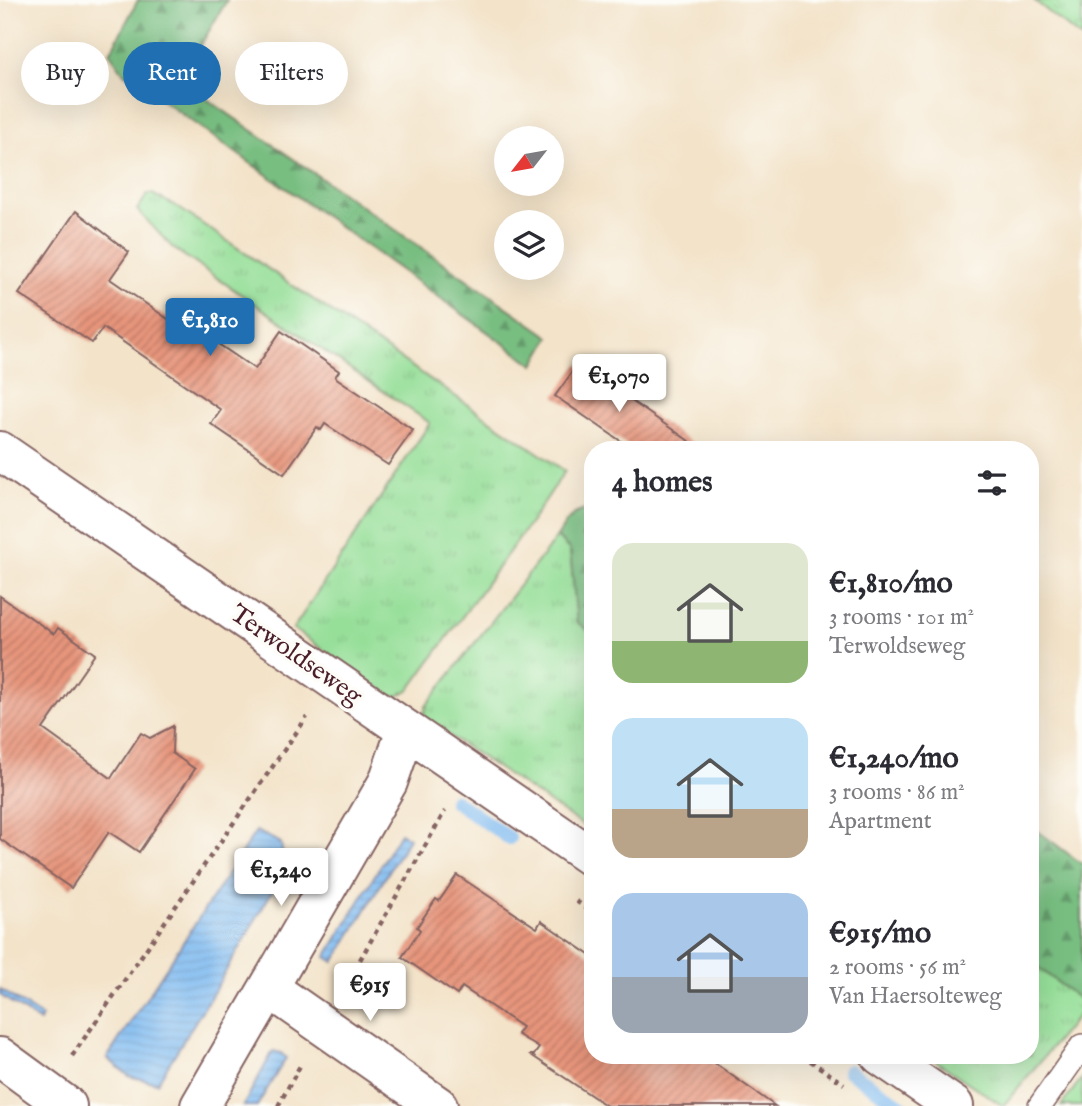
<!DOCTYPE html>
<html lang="en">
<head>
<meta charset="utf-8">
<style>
  :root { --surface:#fff; --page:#f2f2f3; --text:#2b2b33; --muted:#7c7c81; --accent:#1f6fb2 }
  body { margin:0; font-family:"IM FELL English",serif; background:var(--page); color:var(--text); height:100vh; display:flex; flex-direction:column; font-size:26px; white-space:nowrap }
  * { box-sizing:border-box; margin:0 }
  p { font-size:23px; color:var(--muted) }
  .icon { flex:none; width:38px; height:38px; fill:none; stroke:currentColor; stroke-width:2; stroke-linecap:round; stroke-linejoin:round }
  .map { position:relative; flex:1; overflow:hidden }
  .drawer { position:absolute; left:584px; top:441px; width:455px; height:623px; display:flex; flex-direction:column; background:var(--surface); border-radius:28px; box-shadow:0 7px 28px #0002 }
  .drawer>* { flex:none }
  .banner { position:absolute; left:21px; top:42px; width:458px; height:63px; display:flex; gap:14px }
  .needle { width:46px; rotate:239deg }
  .controls { position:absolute; left:494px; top:126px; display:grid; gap:14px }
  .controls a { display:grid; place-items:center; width:70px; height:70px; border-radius:50%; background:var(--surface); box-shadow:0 7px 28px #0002; font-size:35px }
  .price { position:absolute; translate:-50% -60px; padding:0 16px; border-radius:7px; background:#fff; color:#222; font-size:23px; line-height:46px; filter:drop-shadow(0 2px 4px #0008) }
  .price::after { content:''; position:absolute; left:50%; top:42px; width:21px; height:16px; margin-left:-10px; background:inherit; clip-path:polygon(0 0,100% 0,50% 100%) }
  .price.active { background:var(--accent); color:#fff }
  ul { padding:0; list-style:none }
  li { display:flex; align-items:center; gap:21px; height:175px; padding:0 28px }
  li span { display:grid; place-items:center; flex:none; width:196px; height:140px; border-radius:21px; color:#555 }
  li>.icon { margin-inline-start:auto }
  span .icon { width:84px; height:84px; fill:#fffc; stroke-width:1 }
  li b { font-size:30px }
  h2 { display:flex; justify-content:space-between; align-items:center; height:84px; padding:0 28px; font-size:30px }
  .chip { padding:0 24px; border-radius:32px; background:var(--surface); box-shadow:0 7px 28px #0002; font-size:24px; line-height:63px }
  .chip.active { background:var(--accent); color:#fff }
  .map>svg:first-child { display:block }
  .grass { fill:url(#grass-tufts); stroke:#707f62; stroke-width:2 }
  .forest { fill:url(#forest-firs); stroke:#616e56; stroke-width:2 }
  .water { fill:url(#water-rules); stroke:#646c8e; stroke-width:2 }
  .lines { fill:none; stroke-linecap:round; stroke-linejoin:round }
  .stream { stroke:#7ebaf0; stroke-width:14 }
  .building { fill:url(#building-hatch) }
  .service-casing { stroke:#856462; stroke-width:26 }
  .minor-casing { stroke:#856462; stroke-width:42 }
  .tertiary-casing { stroke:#856462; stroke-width:42 }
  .path { stroke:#856462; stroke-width:4.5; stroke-dasharray:5 5; stroke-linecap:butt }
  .service { stroke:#fff; stroke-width:23 }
  .minor { stroke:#fff; stroke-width:38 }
  .tertiary { stroke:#fff; stroke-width:38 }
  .labels { text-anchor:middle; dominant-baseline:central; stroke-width:7; stroke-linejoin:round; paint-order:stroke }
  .street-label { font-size:26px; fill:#4a1f2b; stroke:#fdfcf7 }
</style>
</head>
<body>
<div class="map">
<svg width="1082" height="1106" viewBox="0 0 1082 1106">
  <defs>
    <pattern id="grass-tufts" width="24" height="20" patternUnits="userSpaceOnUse" patternTransform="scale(1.75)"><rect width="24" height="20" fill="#96df99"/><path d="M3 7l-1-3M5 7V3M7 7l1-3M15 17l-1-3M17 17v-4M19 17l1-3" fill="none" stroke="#83bf84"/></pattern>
    <pattern id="forest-firs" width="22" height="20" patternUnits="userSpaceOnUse" patternTransform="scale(1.75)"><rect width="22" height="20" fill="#78be81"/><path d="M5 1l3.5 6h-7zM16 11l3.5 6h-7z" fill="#649a6a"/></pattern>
    <pattern id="water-rules" width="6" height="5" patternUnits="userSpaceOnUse" patternTransform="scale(1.75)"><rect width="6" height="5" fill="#7ebaf0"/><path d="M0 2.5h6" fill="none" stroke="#6e9fce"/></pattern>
    <pattern id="building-hatch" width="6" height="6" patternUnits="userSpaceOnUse" patternTransform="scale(1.75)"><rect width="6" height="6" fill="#e7957b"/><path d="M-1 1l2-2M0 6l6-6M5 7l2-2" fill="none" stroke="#bd7965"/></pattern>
  </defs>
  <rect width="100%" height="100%" fill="#fdfcf7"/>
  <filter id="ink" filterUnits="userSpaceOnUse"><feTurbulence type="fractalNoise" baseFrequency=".0143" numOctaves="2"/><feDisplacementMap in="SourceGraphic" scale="14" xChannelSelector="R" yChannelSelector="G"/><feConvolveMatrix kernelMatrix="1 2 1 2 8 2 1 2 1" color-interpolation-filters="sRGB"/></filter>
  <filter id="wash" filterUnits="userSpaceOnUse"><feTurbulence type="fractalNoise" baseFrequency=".00686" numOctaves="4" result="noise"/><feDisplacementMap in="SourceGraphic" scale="28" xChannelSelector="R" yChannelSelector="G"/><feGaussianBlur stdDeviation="1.57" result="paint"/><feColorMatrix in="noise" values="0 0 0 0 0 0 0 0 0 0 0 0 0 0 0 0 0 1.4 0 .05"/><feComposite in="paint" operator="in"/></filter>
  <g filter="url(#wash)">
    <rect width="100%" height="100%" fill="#f3e3c9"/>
    <!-- grass -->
    <g class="grass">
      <polygon points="1034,0 1082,0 1082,39"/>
      <polygon points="148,194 152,194 176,206 565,471 535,516 410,689 398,696 390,696 293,629 430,423 173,248 137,210"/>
      <polygon points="557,537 570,550 577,622 593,634 593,832 423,718 426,706"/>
      <polygon points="1031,962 1082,1001 1082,1011 1003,1106 927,1055 1031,1055"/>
      <polygon points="1082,1078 1082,1106 1061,1106"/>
    </g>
    <!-- forest -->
    <g class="forest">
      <polygon points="138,0 227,0 182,77 204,97 550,337 534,365 124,73 110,53"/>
      <path d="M593 509V634L577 622 570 550 557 537C569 519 570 511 593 509Z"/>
      <polygon points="1031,826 1082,864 1082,1001 1031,962"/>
    </g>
    <!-- water -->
    <g class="water">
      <polygon points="256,831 281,843 285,869 216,988 157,1083 129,1076 107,1058"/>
      <polygon points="400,833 409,838 334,962 326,957"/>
      <polygon points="0,989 42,1017 40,1022 0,995"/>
      <polygon points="273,1051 281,1053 286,1058 257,1106 243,1106"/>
    </g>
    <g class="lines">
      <!-- stream -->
      <g class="stream">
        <polyline points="455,801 509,838"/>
        <polyline points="849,1071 902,1106"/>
      </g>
    </g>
    <g id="blocks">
      <!-- building -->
      <g class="building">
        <polygon points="76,211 129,252 110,279 184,330 189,324 255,369 281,331 339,371 335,377 413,430 388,465 325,424 321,430 317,427 284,474 211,424 221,410 103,328 92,343 19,294"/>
        <polygon points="578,364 702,450 634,450 555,396"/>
        <polygon points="0,596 54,634 58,628 95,654 43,729 111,778 141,733 150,738 173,726 172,753 195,769 139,852 109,832 71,888 0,839"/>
        <polygon points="457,875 537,928 541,921 593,957 593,1055 703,1055 775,1106 607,1106 531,1055 534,1055 539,1048 517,1034 522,1027 462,987 457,995 402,957 420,930 417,927 436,899 439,901"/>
      </g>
    </g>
  </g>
  <g filter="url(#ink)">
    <use href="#blocks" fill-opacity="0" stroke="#856462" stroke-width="2"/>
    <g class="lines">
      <!-- service casing -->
      <g class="service-casing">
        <polyline id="service" points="1040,1106 1082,1046"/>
      </g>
      <!-- minor casing -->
      <g class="minor-casing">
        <g id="minor">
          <polyline points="269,988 438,1106"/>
          <polyline points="0,1057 67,1106"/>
          <polyline points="200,1106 388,782 406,730"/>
        </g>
      </g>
      <!-- tertiary casing -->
      <g class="tertiary-casing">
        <g id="tertiary">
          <polyline points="0,451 593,858"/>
          <polyline points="880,1055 954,1106"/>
        </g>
      </g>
      <!-- path -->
      <g class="path">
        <polyline points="576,901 593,913"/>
        <polyline points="345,986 445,811"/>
        <polyline points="802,1055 844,1084"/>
        <polyline points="72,1056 307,717"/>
        <polyline points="278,1106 301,1064"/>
      </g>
      <!-- service -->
      <use href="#service" class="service"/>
      <!-- minor -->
      <use href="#minor" class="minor"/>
      <!-- tertiary -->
      <use href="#tertiary" class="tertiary"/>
    </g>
  </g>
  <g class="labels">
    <!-- street labels -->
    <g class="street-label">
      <text transform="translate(296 655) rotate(35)">Terwoldseweg</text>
    </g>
  </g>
</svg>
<div class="controls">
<a><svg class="needle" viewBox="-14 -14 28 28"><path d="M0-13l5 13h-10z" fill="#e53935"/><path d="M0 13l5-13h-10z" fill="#7c7c81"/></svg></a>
<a><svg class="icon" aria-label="layers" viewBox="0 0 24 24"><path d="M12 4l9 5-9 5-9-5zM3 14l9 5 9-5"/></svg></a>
</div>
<b class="price active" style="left:210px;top:358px">€1,810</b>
<b class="price" style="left:619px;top:414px">€1,070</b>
<b class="price" style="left:281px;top:908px">€1,240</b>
<b class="price" style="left:370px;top:1023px">€915</b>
<div class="banner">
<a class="chip">Buy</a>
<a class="chip active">Rent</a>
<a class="chip">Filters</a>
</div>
<section class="drawer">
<h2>4 homes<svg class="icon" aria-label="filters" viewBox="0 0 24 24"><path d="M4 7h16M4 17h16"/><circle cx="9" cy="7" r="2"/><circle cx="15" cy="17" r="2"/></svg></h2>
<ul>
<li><span style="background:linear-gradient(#dfe7d0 70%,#8fb573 0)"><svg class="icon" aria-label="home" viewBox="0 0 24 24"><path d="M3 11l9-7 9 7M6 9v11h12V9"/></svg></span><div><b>€1,810/mo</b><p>3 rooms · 101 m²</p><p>Terwoldseweg</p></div></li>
<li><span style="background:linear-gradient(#bfe0f5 65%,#b9a48a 0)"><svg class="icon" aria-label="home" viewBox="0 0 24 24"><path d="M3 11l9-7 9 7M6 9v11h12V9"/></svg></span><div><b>€1,240/mo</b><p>3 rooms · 86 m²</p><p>Apartment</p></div></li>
<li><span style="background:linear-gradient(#a9c7e8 60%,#9aa5b1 0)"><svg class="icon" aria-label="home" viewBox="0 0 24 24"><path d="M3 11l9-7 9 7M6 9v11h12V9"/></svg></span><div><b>€915/mo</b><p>2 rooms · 56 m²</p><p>Van Haersolteweg</p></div></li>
</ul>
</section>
</div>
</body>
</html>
